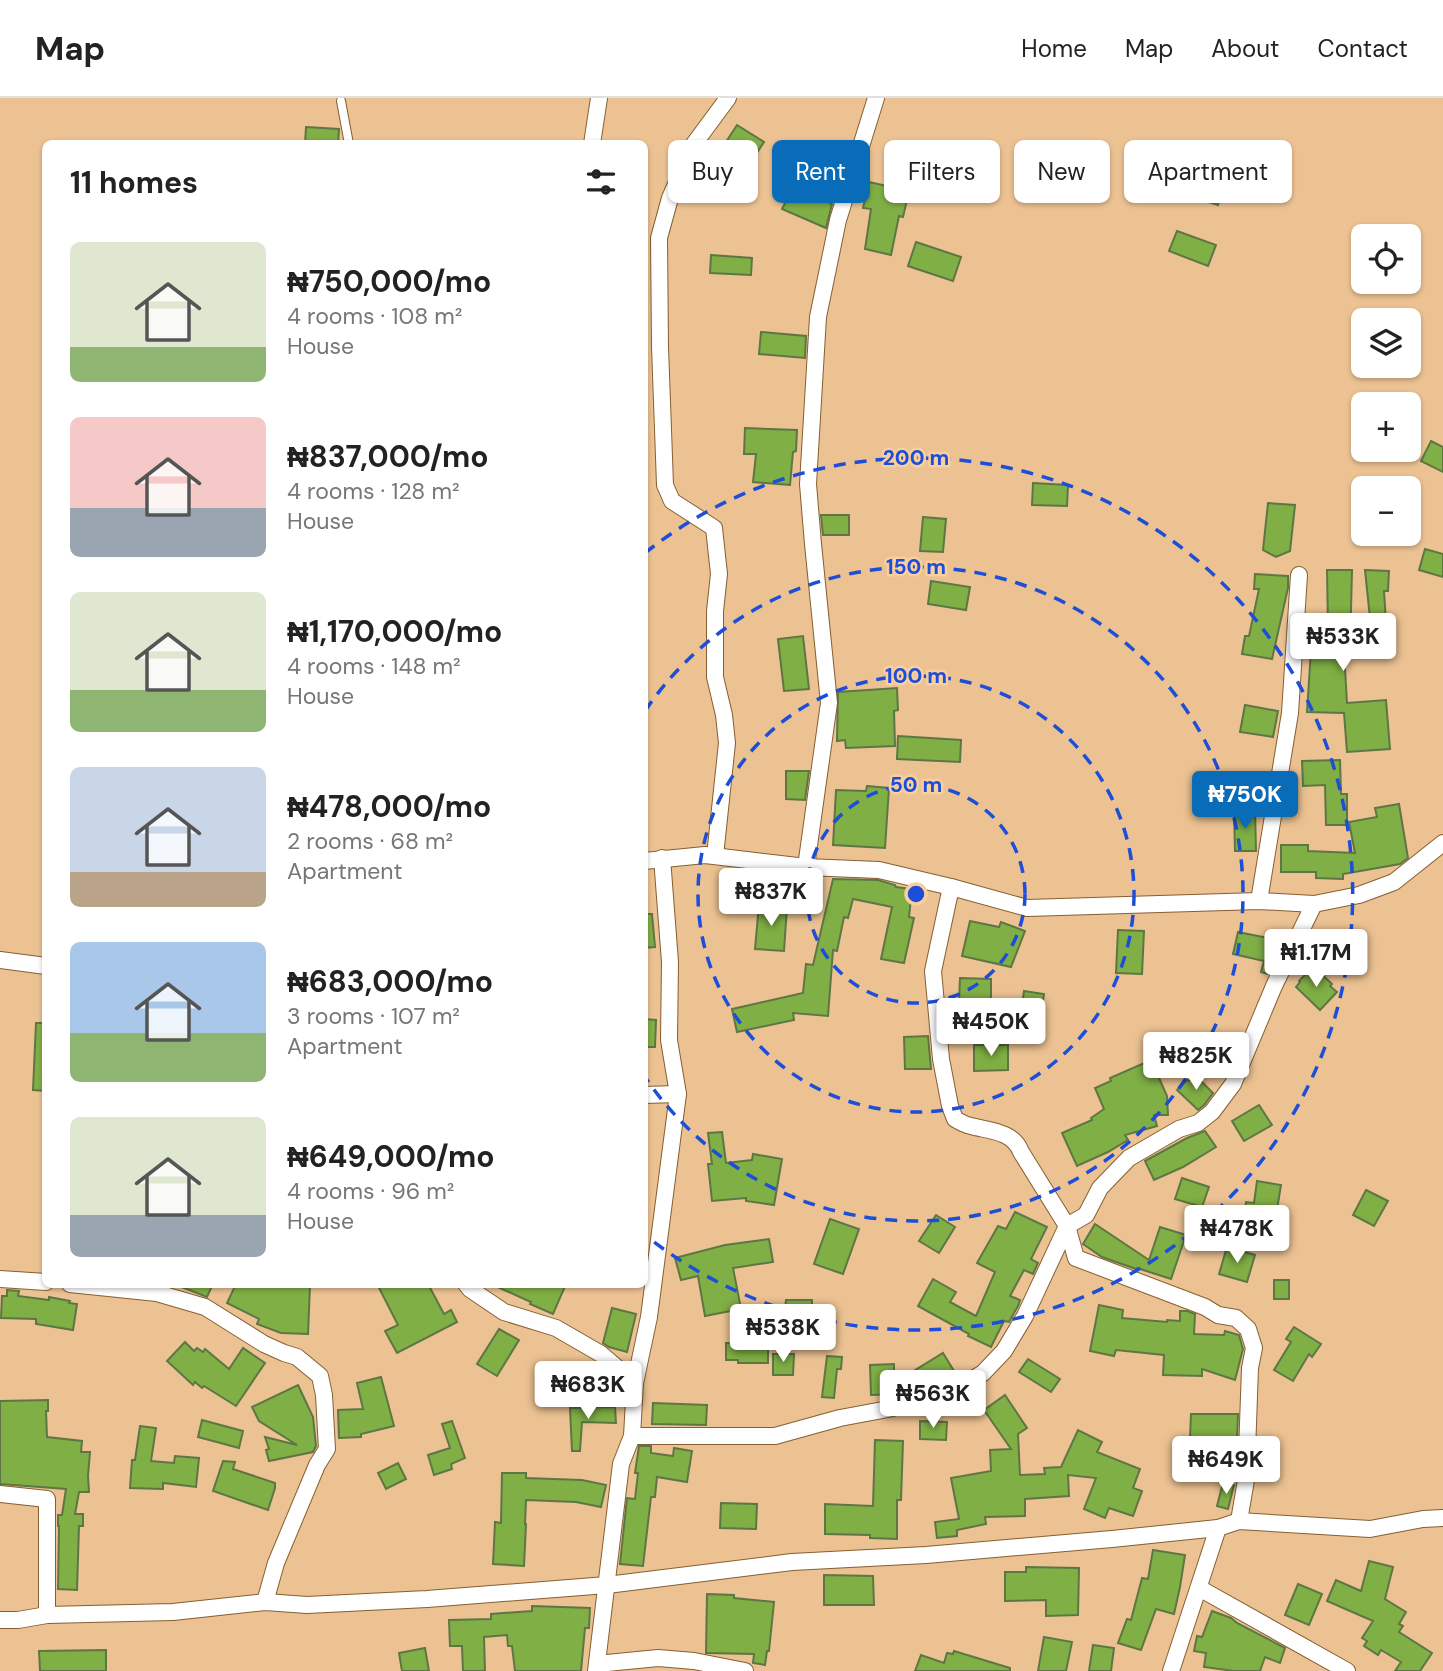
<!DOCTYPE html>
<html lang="en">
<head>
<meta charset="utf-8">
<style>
  :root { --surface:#fff; --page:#f2f2f2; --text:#222; --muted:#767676; --line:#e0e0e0; --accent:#086cb8 }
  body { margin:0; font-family:"DM Sans",sans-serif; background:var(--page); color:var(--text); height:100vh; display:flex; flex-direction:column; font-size:26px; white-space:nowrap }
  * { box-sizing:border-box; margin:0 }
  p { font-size:23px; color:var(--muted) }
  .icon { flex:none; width:38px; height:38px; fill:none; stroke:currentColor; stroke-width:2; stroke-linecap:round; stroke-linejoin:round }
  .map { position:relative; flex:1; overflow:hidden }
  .sheet { position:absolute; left:42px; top:42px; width:606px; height:1148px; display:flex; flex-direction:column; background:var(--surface); border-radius:10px; box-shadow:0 2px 5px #0004 }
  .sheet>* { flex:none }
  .guide { position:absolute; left:668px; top:42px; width:665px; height:63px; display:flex; gap:14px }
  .tools { position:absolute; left:1351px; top:126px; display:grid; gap:14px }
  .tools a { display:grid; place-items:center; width:70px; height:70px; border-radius:10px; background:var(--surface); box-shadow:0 2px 5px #0004; font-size:35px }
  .price { position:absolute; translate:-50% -60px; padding:0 16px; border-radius:7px; background:#fff; color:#222; font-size:23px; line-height:46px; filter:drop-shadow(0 2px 4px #0008) }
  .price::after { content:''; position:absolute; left:50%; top:42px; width:21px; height:16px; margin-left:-10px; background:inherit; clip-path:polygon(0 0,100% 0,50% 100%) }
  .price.active { background:var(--accent); color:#fff }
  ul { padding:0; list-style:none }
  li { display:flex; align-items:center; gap:21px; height:175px; padding:0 28px }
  li span { display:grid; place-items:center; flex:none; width:196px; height:140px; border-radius:10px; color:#555 }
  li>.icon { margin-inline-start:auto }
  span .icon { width:84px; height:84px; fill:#fffc; stroke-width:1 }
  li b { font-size:30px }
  h2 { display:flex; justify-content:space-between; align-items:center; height:84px; padding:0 28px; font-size:30px }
  .chip { padding:0 24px; border-radius:10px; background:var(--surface); box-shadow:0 2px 5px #0004; font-size:24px; line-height:63px }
  .chip.active { background:var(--accent); color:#fff }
  header { display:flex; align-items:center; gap:42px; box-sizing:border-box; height:98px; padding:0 35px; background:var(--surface); border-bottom:2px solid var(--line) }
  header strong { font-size:33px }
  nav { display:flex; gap:38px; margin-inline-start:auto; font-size:24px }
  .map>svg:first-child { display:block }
  .building { fill:#80af45; stroke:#5e7644; stroke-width:2 }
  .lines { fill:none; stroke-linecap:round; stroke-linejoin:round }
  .service-casing { stroke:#855f31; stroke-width:10 }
  .minor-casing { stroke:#855f31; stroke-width:18 }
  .service { stroke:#fff; stroke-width:8 }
  .minor { stroke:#fff; stroke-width:16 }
  .ring { fill:none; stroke:#1d4ed8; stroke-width:3.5; stroke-dasharray:12 9 }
  .centre { fill:#1d4ed8; stroke:#facf9e; stroke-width:3.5 }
  .ring-label { font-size:21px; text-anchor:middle; font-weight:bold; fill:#1d4ed8; stroke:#facf9e; stroke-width:5; stroke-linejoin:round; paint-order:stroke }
</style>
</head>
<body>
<header>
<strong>Map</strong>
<nav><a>Home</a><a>Map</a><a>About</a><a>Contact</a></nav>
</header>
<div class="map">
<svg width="1443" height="1573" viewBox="0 0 1443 1573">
  <rect width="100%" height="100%" fill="#ecc292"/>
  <!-- building -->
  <g class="building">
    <polygon points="737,27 764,44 751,64 724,47"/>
    <polygon points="306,29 339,31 338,46 305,46"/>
    <polygon points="1195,70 1226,79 1218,107 1186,97"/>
    <polygon points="869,84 909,93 903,119 899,118 891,157 865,151 871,111 863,110"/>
    <polygon points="793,89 832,106 826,130 782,111"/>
    <polygon points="1177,133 1216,147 1208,168 1169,153"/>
    <polygon points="916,144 961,159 953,183 908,168"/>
    <polygon points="711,157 752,160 751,177 710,175"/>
    <polygon points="761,234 806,238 805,260 759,256"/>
    <polygon points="745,330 797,332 796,353 793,354 790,387 753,384 756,356 744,356"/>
    <polygon points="1431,343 1443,349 1443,374 1421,363"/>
    <polygon points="1033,385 1068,387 1067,408 1032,407"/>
    <polygon points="1268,405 1295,407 1290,453 1276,459 1263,452"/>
    <polygon points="821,417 849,417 849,437 823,437"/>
    <polygon points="923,419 946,421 943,454 920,453"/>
    <polygon points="1425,451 1443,456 1443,479 1419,472"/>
    <polygon points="1327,472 1352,472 1350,553 1344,553 1347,605 1386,602 1390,651 1347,654 1344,615 1307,614 1312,536 1317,536 1317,529 1328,530"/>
    <polygon points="1365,472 1389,473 1388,493 1384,493 1386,524 1383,524 1383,529 1371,530"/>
    <polygon points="1255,476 1288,478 1288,490 1272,561 1242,556 1245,538 1249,538 1259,491 1254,491"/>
    <polygon points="931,483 970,489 966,512 928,506"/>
    <polygon points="803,538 809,591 784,593 778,541"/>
    <polygon points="897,590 898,612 894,613 895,648 846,650 845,642 837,643 838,594"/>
    <polygon points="1245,607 1278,613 1273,639 1240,634"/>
    <polygon points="898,638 961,642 960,664 897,661"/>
    <polygon points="1340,662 1341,696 1347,696 1347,727 1326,727 1325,687 1303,688 1302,663"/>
    <polygon points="786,673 809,673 805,702 786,701"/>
    <polygon points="867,688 889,690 885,750 833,747 836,692 866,693"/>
    <polygon points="1399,706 1408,760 1400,766 1343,776 1343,781 1316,780 1316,774 1281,774 1281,747 1308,747 1308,753 1355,755 1349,724 1377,719 1375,710"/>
    <polygon points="1255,712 1256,753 1235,753 1234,713"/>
    <polygon points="833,781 878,782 895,787 896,789 912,791 909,819 914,820 904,865 881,861 892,809 853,801 848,820 844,819 837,853 833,852 828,918 793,915 794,922 737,934 732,911 803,895 806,866 813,867"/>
    <polygon points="759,806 787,809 784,853 755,851"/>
    <polygon points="644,816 652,816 655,849 644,850"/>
    <polygon points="970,823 999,829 1001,824 1025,833 1011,869 962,858"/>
    <polygon points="1118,832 1144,833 1142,876 1116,875"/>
    <polygon points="1238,834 1284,843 1268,876 1261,874 1264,863 1233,856"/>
    <polygon points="1312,870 1318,876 1320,875 1332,886 1330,888 1337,894 1320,912 1296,889 1300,884 1299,883"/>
    <polygon points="960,880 991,881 991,905 959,904"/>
    <polygon points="1024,893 1044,896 1040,923 1020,920"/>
    <polygon points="644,921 656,922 655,949 644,949"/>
    <polygon points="36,925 46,925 46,993 33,992"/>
    <polygon points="928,938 931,971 905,971 904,939"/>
    <polygon points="974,947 1008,947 1008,972 974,973"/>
    <polygon points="1151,962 1167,998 1168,1017 1154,1017 1157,1028 1125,1037 1128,1042 1108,1054 1077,1068 1062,1035 1092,1022 1091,1020 1104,1011 1095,990 1111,983 1110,980"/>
    <polygon points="1195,977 1213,995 1204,1007 1198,1012 1177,992 1187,982 1189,983"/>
    <polygon points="1259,1007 1272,1027 1244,1043 1232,1023"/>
    <polygon points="1205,1033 1216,1049 1183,1069 1154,1082 1145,1063 1187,1040"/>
    <polygon points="722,1034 726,1065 752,1062 753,1056 782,1061 774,1107 746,1103 746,1100 712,1103 708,1066 712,1066 708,1035"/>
    <polygon points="1182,1080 1209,1089 1202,1109 1175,1101"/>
    <polygon points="1257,1083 1281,1087 1274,1130 1263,1128 1262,1134 1242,1131 1246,1104 1254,1105"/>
    <polygon points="1366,1092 1388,1103 1374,1128 1353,1117"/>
    <polygon points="1015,1114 1047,1129 1031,1161 1038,1165 1033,1176 1024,1172 1010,1198 1020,1202 1018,1208 1009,1224 1004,1223 991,1249 968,1238 969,1236 918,1208 933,1181 956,1194 950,1204 976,1218 995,1174 977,1165 998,1128 1006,1131"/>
    <polygon points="936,1117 955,1129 939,1155 919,1143"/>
    <polygon points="830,1121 859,1131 843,1176 814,1166"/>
    <polygon points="1095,1126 1149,1162 1160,1129 1186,1137 1171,1181 1137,1170 1136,1171 1102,1159 1083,1146"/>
    <polygon points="769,1141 773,1164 733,1170 741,1211 705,1218 698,1178 681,1182 675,1160 725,1147"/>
    <polygon points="1227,1149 1255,1157 1247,1184 1219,1176"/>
    <rect x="1274" y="1182" width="15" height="19"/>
    <polygon points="174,1186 213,1186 207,1199"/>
    <polygon points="236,1186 310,1188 308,1236 281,1235 257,1226 259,1221 227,1205"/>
    <polygon points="377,1186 428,1186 444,1216 451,1212 457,1224 397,1255 385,1233 398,1227"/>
    <polygon points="491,1186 566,1186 553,1216 530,1206 531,1204"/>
    <polygon points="7,1192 19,1193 18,1198 49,1202 49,1199 70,1203 69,1205 77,1206 73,1232 36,1226 36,1221 1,1220 2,1198 7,1198"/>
    <polygon points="786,1202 812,1202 812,1223 833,1223 834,1237 768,1239 768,1265 738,1265 738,1262 726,1262 726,1245 733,1245 734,1223 774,1223 774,1211 785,1211"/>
    <polygon points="1099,1207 1123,1212 1122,1220 1167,1224 1167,1222 1180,1223 1180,1213 1187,1213 1195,1216 1194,1236 1224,1237 1225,1233 1239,1237 1243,1251 1235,1282 1202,1271 1202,1278 1163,1277 1164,1257 1116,1252 1114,1258 1090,1253"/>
    <polygon points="612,1210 636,1216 627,1254 609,1249 603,1245"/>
    <polygon points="1294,1229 1321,1246 1312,1259 1309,1256 1293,1283 1274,1272 1291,1244 1286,1241"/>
    <polygon points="499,1231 519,1242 497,1278 477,1266"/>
    <polygon points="185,1244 194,1253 197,1250 203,1254 205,1251 229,1271 243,1250 265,1265 236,1308 204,1288 202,1290 195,1284 193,1287 167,1263"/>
    <polygon points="943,1255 954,1273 924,1291 904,1296 871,1297 870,1267 894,1266 894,1285"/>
    <polygon points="773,1256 794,1256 793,1277 773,1277"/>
    <polygon points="827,1258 842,1259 841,1271 837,1271 834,1300 822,1299"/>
    <polygon points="1028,1261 1060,1281 1051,1294 1019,1274"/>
    <polygon points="381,1279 394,1328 361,1336 361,1339 339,1340 338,1312 363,1311 357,1285"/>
    <polygon points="298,1287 313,1319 316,1348 313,1354 269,1363 266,1352 269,1351 265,1339 297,1347 259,1323 252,1309"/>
    <polygon points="1005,1297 1027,1330 1018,1336 1020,1377 1045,1376 1044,1370 1061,1369 1078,1332 1102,1344 1097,1354 1140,1371 1133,1390 1142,1393 1133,1418 1109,1410 1105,1420 1084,1411 1096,1380 1068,1377 1069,1398 1025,1401 1025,1418 985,1419 986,1426 957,1432 957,1438 937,1440 935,1424 959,1421 951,1380 991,1373 990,1352 1011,1351 984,1312"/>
    <polygon points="48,1302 48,1313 46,1313 47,1339 82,1343 81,1354 90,1354 88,1378 89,1394 79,1394 75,1416 83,1416 83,1428 79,1428 77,1492 58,1491 59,1428 58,1428 58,1417 62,1417 66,1391 0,1386 0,1303"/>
    <polygon points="653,1305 707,1307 706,1327 652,1326"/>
    <polygon points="615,1309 616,1325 582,1324 580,1353 572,1353 570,1310"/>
    <polygon points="1191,1316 1238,1316 1237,1341 1190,1340"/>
    <polygon points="202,1322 243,1333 239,1350 198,1339"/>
    <polygon points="452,1323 465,1360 451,1366 452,1371 434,1377 428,1357 450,1350 442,1326"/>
    <polygon points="920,1323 947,1324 946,1342 920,1341"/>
    <polygon points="140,1328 156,1330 151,1363 174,1365 175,1358 199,1360 196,1389 163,1385 163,1391 130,1390 132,1362 135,1362"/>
    <polygon points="875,1342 903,1343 901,1402 897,1402 897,1441 870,1440 870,1437 825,1436 825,1406 873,1408"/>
    <polygon points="639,1348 651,1348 651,1355 673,1358 674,1350 692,1353 687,1384 657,1379 655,1399 651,1399 643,1468 620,1466 627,1400 635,1401 638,1375 635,1375"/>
    <polygon points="223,1363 235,1364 233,1371 275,1385 275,1390 268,1412 213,1393"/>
    <polygon points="398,1365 406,1381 386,1391 378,1375"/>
    <polygon points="502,1375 526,1375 526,1380 582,1382 606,1387 601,1409 576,1404 526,1402 525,1426 526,1426 524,1468 493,1466 495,1424 501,1425"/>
    <polygon points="1223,1385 1234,1387 1228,1411 1217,1408"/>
    <polygon points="721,1405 757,1406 756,1431 720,1430"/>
    <polygon points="1153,1452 1185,1457 1180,1489 1174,1516 1156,1511 1141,1552 1118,1545 1127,1521 1131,1522 1142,1480 1148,1481"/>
    <polygon points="1369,1463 1393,1469 1385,1501 1406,1514 1399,1526 1403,1528 1399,1534 1432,1555 1420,1573 1395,1573 1401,1564 1381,1552 1378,1557 1364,1548 1367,1543 1362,1540 1373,1523 1327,1503 1336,1482 1361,1493"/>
    <polygon points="1026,1469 1079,1470 1078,1517 1046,1518 1046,1502 1005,1503 1005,1474 1026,1474"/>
    <polygon points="824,1477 873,1478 874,1507 824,1507"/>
    <polygon points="1298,1486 1322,1496 1309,1527 1285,1517"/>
    <polygon points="707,1496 734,1497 734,1500 774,1504 769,1553 767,1553 765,1567 753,1565 754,1556 706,1555"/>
    <polygon points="532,1508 590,1510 589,1530 585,1530 581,1573 515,1573 512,1548 508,1548 507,1537 484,1539 485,1573 463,1573 462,1548 450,1548 449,1522 491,1521 491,1516 532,1513"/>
    <polygon points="1212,1513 1231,1520 1237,1525 1285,1550 1280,1565 1265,1559 1260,1573 1234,1573 1204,1569 1206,1555 1194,1553 1197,1538 1202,1539"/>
    <polygon points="1044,1539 1072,1544 1066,1573 1038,1573"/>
    <polygon points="1093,1547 1114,1550 1111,1573 1089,1573"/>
    <polygon points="425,1550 429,1573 402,1573 399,1555"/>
    <polygon points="106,1552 106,1573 40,1573 39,1553"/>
    <polygon points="954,1553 1010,1570 1010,1573 915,1573 921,1557 944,1565 947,1555 953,1556"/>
  </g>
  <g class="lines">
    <!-- service casing -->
    <g class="service-casing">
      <polyline id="service" points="341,3 349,46"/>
    </g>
    <!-- minor casing -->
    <g class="minor-casing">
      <g id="minor">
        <polyline points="592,46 599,0"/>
        <polyline points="715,758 727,645 724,617 715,579 715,513 719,476 714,430 672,403 665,387 660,249 659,140 670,100 694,46 728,0"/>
        <polyline points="644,763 705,757 806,769 879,772 951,789 1027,810 1259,803 1314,806 1359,797 1394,784 1443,745"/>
        <polyline points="806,769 829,605 813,446 808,386 818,219 838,122 876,0"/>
        <path d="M951 789 933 873 941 961 950 1008 955 1021C960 1024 966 1027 971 1028 990 1033 1013 1033 1021 1054L1067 1128 1076 1160 1205 1209 1218 1217 1236 1220 1248 1231 1254 1250 1250 1270 1246 1382 1239 1423"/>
        <polyline points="1259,803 1290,615 1299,477"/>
        <polyline points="0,862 46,868"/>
        <polyline points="644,997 678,996"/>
        <polyline points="0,1181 46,1184"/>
        <polyline points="70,1186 157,1195 205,1209 264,1246 284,1255 297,1259 320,1278 324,1297 327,1351 317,1367 276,1465 265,1504"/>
        <polyline points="466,1186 470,1191 504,1214 556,1230 601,1256 635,1285"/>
        <polyline points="632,1338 775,1338 840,1320 888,1311 948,1296 983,1275 1004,1253 1025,1218 1067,1128 1086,1117 1100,1090 1129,1060 1179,1031 1198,1025 1212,1014 1233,986 1274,888 1314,806"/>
        <polyline points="0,1396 47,1401 47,1517"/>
        <polyline points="1199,1490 1347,1573"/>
        <polyline points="0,1522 18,1522 47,1517 173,1514 265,1504 307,1507 427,1501 607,1487 792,1464 926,1457 1112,1441 1218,1430 1239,1423 1370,1431 1423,1421 1443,1420"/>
        <polyline points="597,1566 658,1560 694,1563 745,1573"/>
        <polyline points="596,1573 621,1366 632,1338 635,1285 649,1219 678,996 669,942 670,864 662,760"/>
        <polyline points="1171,1573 1218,1430"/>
      </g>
    </g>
    <!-- service -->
    <use href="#service" class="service"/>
    <!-- minor -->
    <use href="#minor" class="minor"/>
  </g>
  <!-- distance rings -->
  <g class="ring">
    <circle cx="916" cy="796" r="109"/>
    <circle cx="916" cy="796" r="218"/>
    <path d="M645 613A327 327 0 1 1 645 979"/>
    <path d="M645 455A436 436 0 1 1 645 1137"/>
  </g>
  <circle cx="916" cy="796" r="10" class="centre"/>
  <g class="ring-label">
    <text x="916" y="367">200 m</text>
    <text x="916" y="476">150 m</text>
    <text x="916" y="585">100 m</text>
    <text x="916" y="694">50 m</text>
  </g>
</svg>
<div class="tools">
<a><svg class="icon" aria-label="locate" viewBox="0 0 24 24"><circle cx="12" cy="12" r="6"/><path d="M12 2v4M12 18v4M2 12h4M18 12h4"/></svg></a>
<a><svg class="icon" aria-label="layers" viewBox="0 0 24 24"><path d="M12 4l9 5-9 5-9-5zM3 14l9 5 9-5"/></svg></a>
<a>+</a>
<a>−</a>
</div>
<b class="price" style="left:1343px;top:575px">₦533K</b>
<b class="price active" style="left:1245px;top:733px">₦750K</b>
<b class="price" style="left:771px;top:830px">₦837K</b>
<b class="price" style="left:1316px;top:891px">₦1.17M</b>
<b class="price" style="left:991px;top:960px">₦450K</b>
<b class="price" style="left:1196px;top:994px">₦825K</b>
<b class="price" style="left:1237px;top:1167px">₦478K</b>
<b class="price" style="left:783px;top:1266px">₦538K</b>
<b class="price" style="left:588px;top:1323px">₦683K</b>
<b class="price" style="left:933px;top:1332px">₦563K</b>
<b class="price" style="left:1226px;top:1398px">₦649K</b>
<div class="guide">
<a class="chip">Buy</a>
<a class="chip active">Rent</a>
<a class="chip">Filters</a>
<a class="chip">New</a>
<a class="chip">Apartment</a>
</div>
<section class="sheet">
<h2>11 homes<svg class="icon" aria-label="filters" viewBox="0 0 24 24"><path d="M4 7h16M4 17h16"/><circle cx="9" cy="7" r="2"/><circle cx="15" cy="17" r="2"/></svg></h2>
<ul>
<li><span style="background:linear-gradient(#dfe7d0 75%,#8fb573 0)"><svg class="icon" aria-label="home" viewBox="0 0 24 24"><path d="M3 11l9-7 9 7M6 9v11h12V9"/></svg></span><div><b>₦750,000/mo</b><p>4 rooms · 108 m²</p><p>House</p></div></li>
<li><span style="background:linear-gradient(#f6c9c9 65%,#9aa5b1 0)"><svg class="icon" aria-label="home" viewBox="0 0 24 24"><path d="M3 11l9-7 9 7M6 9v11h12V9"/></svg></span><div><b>₦837,000/mo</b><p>4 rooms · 128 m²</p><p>House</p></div></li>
<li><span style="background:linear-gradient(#dfe7d0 70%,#8fb573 0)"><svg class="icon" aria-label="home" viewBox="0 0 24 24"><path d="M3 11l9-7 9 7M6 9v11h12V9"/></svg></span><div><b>₦1,170,000/mo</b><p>4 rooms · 148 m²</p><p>House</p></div></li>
<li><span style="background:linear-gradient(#c9d6e8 75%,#b9a48a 0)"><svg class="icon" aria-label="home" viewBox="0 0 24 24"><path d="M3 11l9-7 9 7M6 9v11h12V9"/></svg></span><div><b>₦478,000/mo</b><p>2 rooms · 68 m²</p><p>Apartment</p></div></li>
<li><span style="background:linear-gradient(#a9c7e8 65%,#8fb573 0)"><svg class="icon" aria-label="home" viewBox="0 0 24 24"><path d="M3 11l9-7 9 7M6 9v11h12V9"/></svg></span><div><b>₦683,000/mo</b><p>3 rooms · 107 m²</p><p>Apartment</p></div></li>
<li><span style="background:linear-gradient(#dfe7d0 70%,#9aa5b1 0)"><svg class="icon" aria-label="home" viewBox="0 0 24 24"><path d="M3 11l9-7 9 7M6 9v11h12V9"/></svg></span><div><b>₦649,000/mo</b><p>4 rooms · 96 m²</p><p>House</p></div></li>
</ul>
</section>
</div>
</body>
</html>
